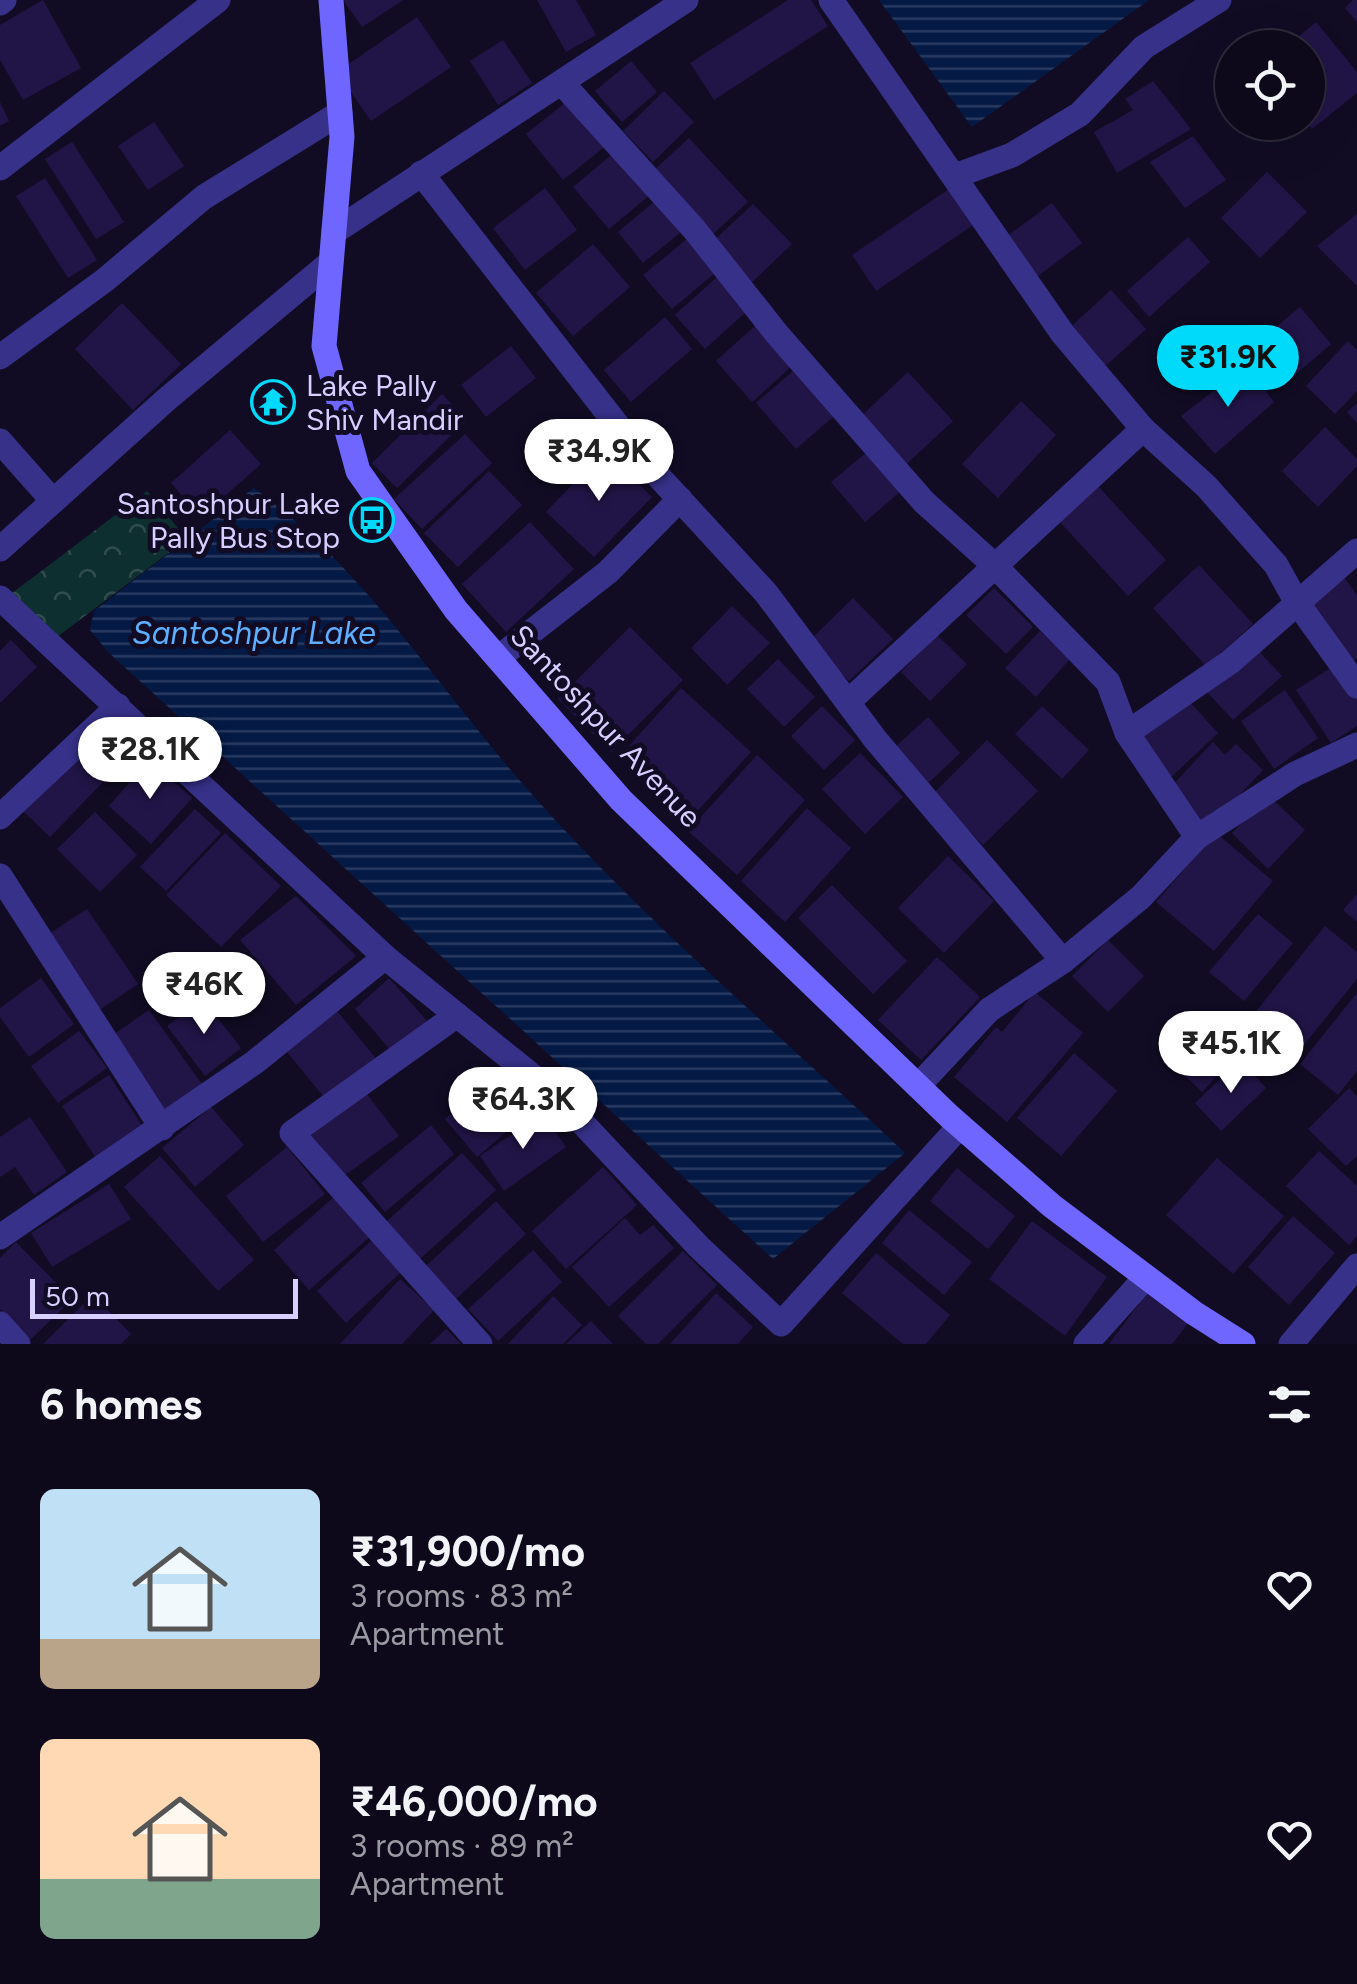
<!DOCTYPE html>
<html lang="en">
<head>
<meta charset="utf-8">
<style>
  :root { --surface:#0d091b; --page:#161224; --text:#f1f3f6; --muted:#9a9aa3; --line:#2d2a3a; --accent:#00dafa }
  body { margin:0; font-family:Figtree,sans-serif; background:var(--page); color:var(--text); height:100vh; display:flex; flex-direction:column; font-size:38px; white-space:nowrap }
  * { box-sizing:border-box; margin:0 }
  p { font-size:32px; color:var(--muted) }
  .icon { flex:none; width:55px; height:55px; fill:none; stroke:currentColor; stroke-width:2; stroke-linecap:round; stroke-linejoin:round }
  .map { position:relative; height:1344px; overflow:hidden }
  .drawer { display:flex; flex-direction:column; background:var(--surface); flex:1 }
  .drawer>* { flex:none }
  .buttons { position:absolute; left:1215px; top:30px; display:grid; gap:20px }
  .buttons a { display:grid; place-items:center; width:110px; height:110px; border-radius:50%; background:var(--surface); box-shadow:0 10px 40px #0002,0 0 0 2px var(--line); font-size:50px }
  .scale { position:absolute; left:30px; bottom:25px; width:268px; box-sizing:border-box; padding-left:10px; border:5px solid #d6cfff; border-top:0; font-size:28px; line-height:35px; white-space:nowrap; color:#d6cfff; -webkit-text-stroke:8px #110c24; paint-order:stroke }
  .price { position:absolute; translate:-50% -85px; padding:0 22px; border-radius:35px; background:#fff; color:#222; font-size:32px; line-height:65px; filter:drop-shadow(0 2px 5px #0008) }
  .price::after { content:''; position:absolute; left:50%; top:60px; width:30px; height:22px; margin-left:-15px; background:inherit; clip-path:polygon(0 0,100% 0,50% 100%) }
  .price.selected { background:var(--accent); color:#111 }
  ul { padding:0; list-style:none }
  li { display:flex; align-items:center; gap:30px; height:250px; padding:0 40px }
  li span { display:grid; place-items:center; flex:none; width:280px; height:200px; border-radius:15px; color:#555 }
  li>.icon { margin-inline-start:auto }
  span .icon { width:120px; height:120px; fill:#fffc; stroke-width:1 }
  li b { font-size:42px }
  h2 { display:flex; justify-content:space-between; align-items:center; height:120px; padding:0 40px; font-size:42px }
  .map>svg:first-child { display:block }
  .park { fill:url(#park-crowns) }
  .water { fill:url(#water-rules) }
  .building { fill:#211547 }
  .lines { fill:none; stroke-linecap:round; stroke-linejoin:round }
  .minor { stroke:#373189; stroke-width:25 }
  .secondary { stroke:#6e66ff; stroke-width:25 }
  .labels { text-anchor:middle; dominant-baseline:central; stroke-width:10; stroke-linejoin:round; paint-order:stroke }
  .poi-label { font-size:30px; fill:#d6cfff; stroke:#110c24; text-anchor:start }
  .street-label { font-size:30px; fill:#d6cfff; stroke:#110c24 }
  .water-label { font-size:32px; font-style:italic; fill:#5dafff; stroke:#110c24 }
</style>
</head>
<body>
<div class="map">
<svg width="1357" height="1344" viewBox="0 0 1357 1344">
  <defs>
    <pattern id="park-crowns" width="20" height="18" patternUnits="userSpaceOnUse" patternTransform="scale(2.5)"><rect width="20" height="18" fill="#0e2f2f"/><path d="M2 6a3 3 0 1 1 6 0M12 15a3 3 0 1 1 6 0" fill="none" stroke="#304c4e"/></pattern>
    <pattern id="water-rules" width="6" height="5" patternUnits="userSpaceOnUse" patternTransform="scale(2.5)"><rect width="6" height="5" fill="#041a45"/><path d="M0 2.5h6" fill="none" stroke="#283a61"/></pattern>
  </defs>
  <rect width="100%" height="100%" fill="#110c24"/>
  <!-- park -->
  <polygon class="park" points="147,491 187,539 49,643 3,600"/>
  <!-- water -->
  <g class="water">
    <polygon points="879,0 1149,0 972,127"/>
    <path d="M254 488C364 568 438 688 528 790 643 920 779 1034 905 1153L773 1259 108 652 90 630 94 611Z"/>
  </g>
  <!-- building -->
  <g class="building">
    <polygon points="43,0 81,68 23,100 0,60 0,25"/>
    <polygon points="343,0 403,0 362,27"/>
    <polygon points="537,0 576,0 596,35 566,52"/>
    <polygon points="788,0 811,0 828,26 714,100 690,63"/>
    <polygon points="1353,0 1357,0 1357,22 1345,8"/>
    <polygon points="417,17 451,67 371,121 337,72"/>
    <polygon points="1316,22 1357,72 1357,93 1312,129 1308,124 1308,48 1285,48"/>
    <polygon points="503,40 532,83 498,105 470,61"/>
    <polygon points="631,61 657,92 622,122 595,91"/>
    <polygon points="1153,81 1191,129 1117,173 1094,132 1133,110 1125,99"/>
    <polygon points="664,91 694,122 653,162 623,131"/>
    <polygon points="570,99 607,145 563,180 526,134"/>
    <polygon points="0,102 9,121 0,126"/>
    <polygon points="154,122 184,166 148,190 118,146"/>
    <polygon points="1193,136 1226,180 1185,208 1150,162"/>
    <polygon points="689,138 748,202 712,235 653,171"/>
    <polygon points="72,142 124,222 96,239 45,159"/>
    <polygon points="615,152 651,194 609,229 573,187"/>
    <polygon points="1267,172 1307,212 1260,258 1221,218"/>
    <polygon points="45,178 97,260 68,278 16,196"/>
    <polygon points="952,187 976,223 876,291 852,255"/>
    <polygon points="545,188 577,230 525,270 493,228"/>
    <polygon points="655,201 681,232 643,263 618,232"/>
    <polygon points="1052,203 1082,243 1034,279 1003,239"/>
    <polygon points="753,204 792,244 748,286 709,245"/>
    <polygon points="1357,214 1357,286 1317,246"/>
    <polygon points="1188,237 1210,262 1149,317 1127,291"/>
    <polygon points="687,239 715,273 672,309 643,275"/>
    <polygon points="593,244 630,287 573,336 536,293"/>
    <polygon points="717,277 748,310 705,349 675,315"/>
    <polygon points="1111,290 1146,329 1098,373 1063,334"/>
    <polygon points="122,303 181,364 133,410 75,349"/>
    <polygon points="1300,307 1331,344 1280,388 1248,350"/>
    <polygon points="665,317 692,349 631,402 604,370"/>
    <polygon points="757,324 793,365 752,402 716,361"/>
    <polygon points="1348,341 1357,350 1357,391 1335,414 1306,386"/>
    <polygon points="511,346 536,378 486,417 461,385"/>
    <polygon points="1246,366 1274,402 1215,454 1181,416"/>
    <polygon points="793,371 833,417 796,449 756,403"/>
    <polygon points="908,372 953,421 902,468 857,420"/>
    <polygon points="442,394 467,420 397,488 372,463"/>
    <polygon points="1021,401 1056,435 998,498 962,464"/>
    <polygon points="1357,403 1357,423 1347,412"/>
    <polygon points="1325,427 1357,459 1357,466 1318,507 1282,471"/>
    <polygon points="230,430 261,464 201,517 171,483"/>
    <polygon points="465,434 492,463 422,529 394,499"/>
    <polygon points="604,451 652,497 594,557 546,512"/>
    <polygon points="867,452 901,491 865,522 831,482"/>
    <polygon points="489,471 522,505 458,567 424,533"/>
    <polygon points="1096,484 1166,560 1128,596 1058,520"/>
    <polygon points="530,522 574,569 506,632 462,584"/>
    <polygon points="1199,565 1253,624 1206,666 1153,608"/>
    <polygon points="1338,569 1357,595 1357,658 1345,667 1296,601"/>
    <polygon points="994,588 1033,627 1006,654 966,615"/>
    <polygon points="853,598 893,639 849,681 809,641"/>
    <polygon points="732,606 770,643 727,685 691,648"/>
    <polygon points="630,627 683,680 611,752 558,699"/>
    <polygon points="1040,631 1070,659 1036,697 1005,668"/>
    <polygon points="937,635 967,664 930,701 901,672"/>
    <polygon points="11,640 37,667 0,703 0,651"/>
    <polygon points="1252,644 1282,676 1233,720 1203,688"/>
    <polygon points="778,659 815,697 784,727 747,689"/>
    <polygon points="1337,664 1357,695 1357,726 1331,743 1296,690"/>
    <polygon points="681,688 751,752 691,818 621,755"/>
    <polygon points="1285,690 1318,738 1274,769 1241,721"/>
    <polygon points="1186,698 1218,733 1168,780 1135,744"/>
    <polygon points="822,706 855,740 824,770 791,736"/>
    <polygon points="1042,706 1089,750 1062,779 1015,734"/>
    <polygon points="928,717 960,753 925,786 892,750"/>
    <polygon points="106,725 133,751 50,837 22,810"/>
    <polygon points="987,740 1038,791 983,845 933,794"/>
    <polygon points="1213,742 1225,755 1236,744 1263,770 1208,828 1168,790"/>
    <polygon points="860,753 903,797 865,834 822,789"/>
    <polygon points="757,755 805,800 737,875 688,831"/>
    <polygon points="149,760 192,798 151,844 109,806"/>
    <polygon points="1268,795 1305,830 1268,869 1232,833"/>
    <polygon points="807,808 851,848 785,922 741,881"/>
    <polygon points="195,809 221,833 166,891 140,867"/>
    <polygon points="95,812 137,855 100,892 57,849"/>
    <polygon points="225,833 281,886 221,947 166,895"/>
    <polygon points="1216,833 1273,881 1214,951 1156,902"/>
    <polygon points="948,856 994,901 944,953 898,908"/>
    <polygon points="832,885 907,961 873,994 798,918"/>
    <polygon points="1357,894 1357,922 1343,910"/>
    <polygon points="296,896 356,956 296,1005 240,940"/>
    <polygon points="87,909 138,984 95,1013 44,937"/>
    <polygon points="1258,914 1293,943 1244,1001 1209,972"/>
    <polygon points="1325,926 1357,952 1357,979 1290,1062 1245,1025"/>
    <polygon points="1108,940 1144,976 1108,1012 1072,976"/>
    <polygon points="937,957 980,997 921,1060 878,1020"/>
    <polygon points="41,978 74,1024 29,1057 0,1017 0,1008"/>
    <polygon points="389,978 428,1022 393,1053 355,1009"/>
    <polygon points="1035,992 1083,1033 1007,1122 954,1077 996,1027 1002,1032"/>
    <polygon points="1357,993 1357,1071 1338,1095 1300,1064"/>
    <polygon points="203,999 241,1048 205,1076 167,1026"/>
    <polygon points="149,1010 204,1087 163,1117 107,1039"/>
    <polygon points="337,1011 379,1062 329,1103 287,1052"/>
    <polygon points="1213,1018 1244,1048 1202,1092 1171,1062"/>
    <polygon points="79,1031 107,1068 58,1103 31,1066"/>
    <polygon points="1074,1053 1117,1091 1061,1156 1017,1118"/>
    <polygon points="1240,1060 1266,1088 1221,1131 1195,1103"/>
    <polygon points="503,1071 534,1108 477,1157 445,1119"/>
    <polygon points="109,1075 143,1127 96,1158 62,1106"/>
    <polygon points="1349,1088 1357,1096 1357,1156 1346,1166 1308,1129"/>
    <polygon points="363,1089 399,1136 341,1178 306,1130"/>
    <polygon points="211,1107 244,1145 195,1187 162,1148"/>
    <polygon points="543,1113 566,1147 504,1191 480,1156"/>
    <polygon points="30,1117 67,1172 34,1195 15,1167 0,1177 0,1137"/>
    <polygon points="431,1125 454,1154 385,1212 361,1183"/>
    <polygon points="287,1147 325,1194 263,1242 226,1196"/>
    <polygon points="1319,1151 1357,1186 1357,1236 1349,1245 1286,1186"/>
    <polygon points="462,1153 496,1190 420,1259 386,1222"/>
    <polygon points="160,1156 254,1260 218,1291 124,1187"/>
    <polygon points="1217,1158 1284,1216 1233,1274 1166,1215"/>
    <polygon points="603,1167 637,1205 566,1269 532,1231"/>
    <polygon points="957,1168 1015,1216 988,1249 930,1201"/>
    <polygon points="109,1184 131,1219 52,1267 31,1233"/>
    <polygon points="336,1195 372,1235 309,1290 274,1250"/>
    <polygon points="496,1201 526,1234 456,1299 426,1266"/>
    <polygon points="909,1210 972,1262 944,1295 882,1243"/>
    <polygon points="1293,1216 1335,1253 1289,1305 1248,1267"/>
    <polygon points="625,1218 640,1235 653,1225 674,1248 609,1307 572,1267"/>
    <polygon points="1032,1221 1107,1277 1065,1336 989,1279"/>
    <polygon points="372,1240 401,1272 346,1323 317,1291"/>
    <polygon points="16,1242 72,1299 30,1340 0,1309 0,1258"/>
    <polygon points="533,1250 562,1282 498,1341 468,1309"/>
    <polygon points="683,1251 717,1285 658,1344 646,1344 618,1316"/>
    <polygon points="876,1253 950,1315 926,1344 903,1344 842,1293"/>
    <polygon points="400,1279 434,1310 402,1344 340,1344"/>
    <polygon points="716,1293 753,1327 738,1344 670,1344"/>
    <polygon points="1147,1293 1188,1323 1172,1344 1109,1344"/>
    <polygon points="93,1295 131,1334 121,1344 43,1344"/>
    <polygon points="553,1296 582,1325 563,1344 508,1344"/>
    <polygon points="591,1321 613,1344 566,1344"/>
    <polygon points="446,1329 461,1344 430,1344"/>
  </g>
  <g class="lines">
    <!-- minor -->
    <g class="minor">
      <polyline points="831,0 1063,334 1143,429 1206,486 1276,565 1296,601 1357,686"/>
      <polyline points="0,3 4,0"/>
      <polyline points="562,83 694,229 777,334 924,502 993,564 1108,682 1127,733 1197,837"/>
      <polyline points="0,168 218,0"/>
      <polyline points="421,173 649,466 766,593 875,739 1063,961"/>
      <polyline points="955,176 1012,155 1080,114 1144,47 1219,0"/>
      <polyline points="334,232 686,0"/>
      <polyline points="0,357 105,280 204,197 340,113"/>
      <polyline points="0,441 53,501"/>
      <polyline points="0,549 167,399 331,262"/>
      <polyline points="0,598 385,957 557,1096 699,1247 781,1324 960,1126"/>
      <polyline points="498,658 608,572 680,499"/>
      <polyline points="848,702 1143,429"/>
      <polyline points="1127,733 1230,662 1357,551"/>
      <polyline points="0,817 118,706"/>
      <polyline points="0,876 162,1128"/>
      <polyline points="457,1015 292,1133 480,1344"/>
      <polyline points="918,1086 989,1010 1063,961 1141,897 1197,837 1295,774 1357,745"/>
      <polyline points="0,1237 255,1062 385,957"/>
      <polyline points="0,1324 18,1344"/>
      <polyline points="1086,1344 1146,1277"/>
      <polyline points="1291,1344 1357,1266"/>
    </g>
    <!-- secondary -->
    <polyline class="secondary" points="331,0 342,137 324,346 358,471 456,610 621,800 949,1116 1052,1206 1194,1313 1243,1344"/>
  </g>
  <!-- icons -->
  <defs>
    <g id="temple-ring" transform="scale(2.25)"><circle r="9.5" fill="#110c24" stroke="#00dafa" stroke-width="1.5"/><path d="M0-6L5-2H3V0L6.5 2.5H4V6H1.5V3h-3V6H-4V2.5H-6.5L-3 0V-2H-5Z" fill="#00dafa"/></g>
    <g id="bus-ring" transform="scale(2.25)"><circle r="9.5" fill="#110c24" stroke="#00dafa" stroke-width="1.5"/><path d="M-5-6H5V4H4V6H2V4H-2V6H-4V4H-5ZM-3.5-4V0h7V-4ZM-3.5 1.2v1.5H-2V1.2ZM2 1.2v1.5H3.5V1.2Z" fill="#00dafa"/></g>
  </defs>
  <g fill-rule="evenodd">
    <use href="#temple-ring" x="273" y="402"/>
    <use href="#bus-ring" x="372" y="520"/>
  </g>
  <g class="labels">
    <!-- poi labels -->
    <g class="poi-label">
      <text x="306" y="385">Lake Pally<tspan x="306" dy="34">Shiv Mandir</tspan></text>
      <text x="340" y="503" text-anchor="end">Santoshpur Lake<tspan x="340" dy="34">Pally Bus Stop</tspan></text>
    </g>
    <!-- street labels -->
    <g class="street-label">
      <text transform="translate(606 726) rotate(47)">Santoshpur Avenue</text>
    </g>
    <!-- water labels -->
    <g class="water-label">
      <text x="254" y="633">Santoshpur Lake</text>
    </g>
  </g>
</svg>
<div class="buttons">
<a><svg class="icon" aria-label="locate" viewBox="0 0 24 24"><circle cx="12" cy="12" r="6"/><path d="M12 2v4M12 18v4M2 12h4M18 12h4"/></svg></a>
</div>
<div class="scale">50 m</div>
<b class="price selected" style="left:1228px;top:410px">₹31.9K</b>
<b class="price" style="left:599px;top:504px">₹34.9K</b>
<b class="price" style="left:150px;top:802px">₹28.1K</b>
<b class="price" style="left:204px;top:1037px">₹46K</b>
<b class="price" style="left:1231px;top:1096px">₹45.1K</b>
<b class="price" style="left:523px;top:1152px">₹64.3K</b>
</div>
<section class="drawer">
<h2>6 homes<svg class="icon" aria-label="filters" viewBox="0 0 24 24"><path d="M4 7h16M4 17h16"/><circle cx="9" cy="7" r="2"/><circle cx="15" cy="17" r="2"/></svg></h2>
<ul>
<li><span style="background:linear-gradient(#bfe0f5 75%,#b9a48a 0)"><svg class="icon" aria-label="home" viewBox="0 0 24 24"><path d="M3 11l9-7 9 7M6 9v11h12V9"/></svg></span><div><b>₹31,900/mo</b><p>3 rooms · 83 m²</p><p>Apartment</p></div><svg class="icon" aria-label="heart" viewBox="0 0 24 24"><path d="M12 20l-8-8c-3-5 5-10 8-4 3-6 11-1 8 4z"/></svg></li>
<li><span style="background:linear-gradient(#ffd9b3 70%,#7fa58c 0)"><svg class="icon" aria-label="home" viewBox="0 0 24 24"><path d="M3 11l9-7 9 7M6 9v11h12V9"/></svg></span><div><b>₹46,000/mo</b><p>3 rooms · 89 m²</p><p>Apartment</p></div><svg class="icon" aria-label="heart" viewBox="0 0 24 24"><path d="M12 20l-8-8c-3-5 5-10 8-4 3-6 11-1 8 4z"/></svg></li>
</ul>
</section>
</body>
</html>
